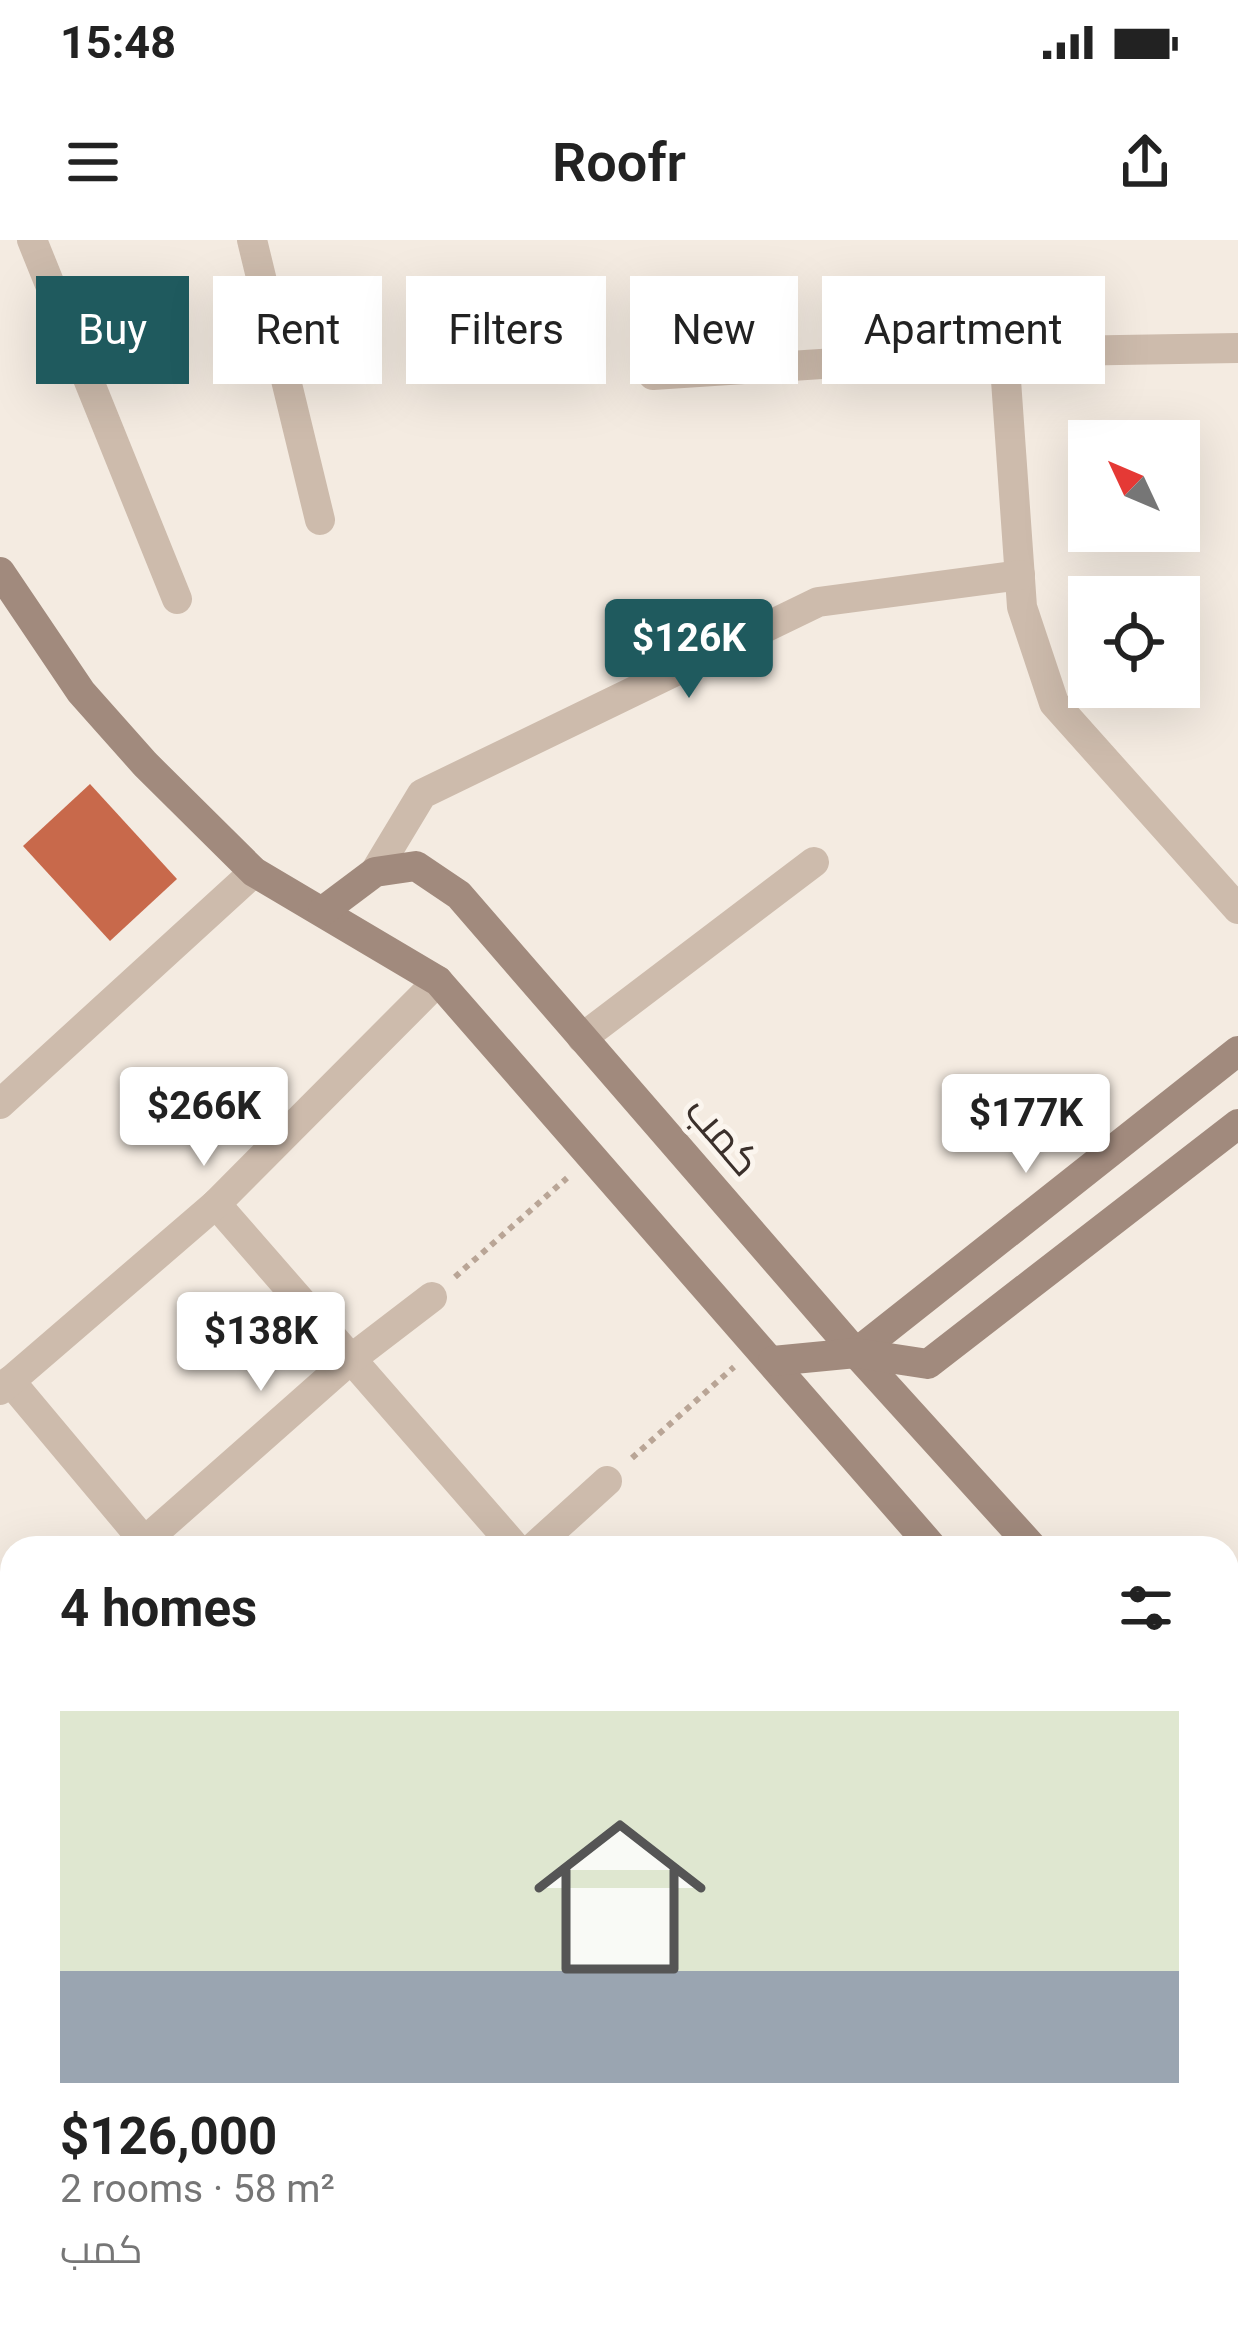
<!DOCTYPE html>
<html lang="en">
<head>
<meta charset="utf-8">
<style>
  :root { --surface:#fff; --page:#f2f2f2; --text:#222; --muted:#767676; --accent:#1f5a5e }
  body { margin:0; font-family:Roboto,Cairo,sans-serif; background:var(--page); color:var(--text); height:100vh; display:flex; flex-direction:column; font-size:45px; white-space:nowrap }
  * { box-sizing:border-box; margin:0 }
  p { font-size:39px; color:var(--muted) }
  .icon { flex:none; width:66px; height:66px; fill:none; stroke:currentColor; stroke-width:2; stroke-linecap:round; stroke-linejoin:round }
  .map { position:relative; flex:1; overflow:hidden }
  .details { position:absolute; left:0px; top:1296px; width:1239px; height:807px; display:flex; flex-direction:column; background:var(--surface); border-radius:36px 36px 0 0; box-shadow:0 12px 48px #0002 }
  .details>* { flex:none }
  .guide { position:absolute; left:36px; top:36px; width:1167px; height:108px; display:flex; gap:24px }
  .needle { width:78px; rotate:314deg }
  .controls { position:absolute; left:1068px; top:180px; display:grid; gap:24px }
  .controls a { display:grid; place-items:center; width:132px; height:132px; border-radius:0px; background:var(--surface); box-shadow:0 12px 48px #0002; font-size:60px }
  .price { position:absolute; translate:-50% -102px; padding:0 27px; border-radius:12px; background:#fff; color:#222; font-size:39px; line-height:78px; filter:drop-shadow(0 3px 6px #0008) }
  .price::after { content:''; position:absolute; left:50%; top:72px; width:36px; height:27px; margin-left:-18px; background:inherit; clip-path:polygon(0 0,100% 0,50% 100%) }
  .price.on { background:var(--accent); color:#fff }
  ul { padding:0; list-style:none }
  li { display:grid; align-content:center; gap:24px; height:636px; padding:0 60px }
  li span { display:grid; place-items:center; height:372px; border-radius:0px; color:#555 }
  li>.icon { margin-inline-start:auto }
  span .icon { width:216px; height:216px; fill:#fffc; stroke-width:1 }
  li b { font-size:51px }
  h2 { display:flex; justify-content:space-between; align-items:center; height:144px; padding:0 60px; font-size:51px }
  .chip { padding:0 42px; border-radius:0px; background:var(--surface); box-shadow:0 12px 48px #0002; font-size:42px; line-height:108px }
  .chip.on { background:var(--accent); color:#fff }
  .status { display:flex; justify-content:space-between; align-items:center; height:84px; padding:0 60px; background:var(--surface); direction:ltr }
  .status svg { height:33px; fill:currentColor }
  header { display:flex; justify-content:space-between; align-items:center; height:156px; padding:0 60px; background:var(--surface); font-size:54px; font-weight:600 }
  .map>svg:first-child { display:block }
  .building { fill:#c8694b }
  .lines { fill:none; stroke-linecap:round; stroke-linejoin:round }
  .path { stroke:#b9a596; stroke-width:6; stroke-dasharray:6 6; stroke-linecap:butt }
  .street { stroke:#cdbbac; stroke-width:30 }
  .secondary { stroke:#a18a7d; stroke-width:30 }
  .labels { text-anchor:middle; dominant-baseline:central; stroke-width:10; stroke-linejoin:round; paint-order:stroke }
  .street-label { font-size:42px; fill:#3b302b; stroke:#fbf5ee }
</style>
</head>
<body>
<div class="status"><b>15:48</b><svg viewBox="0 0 49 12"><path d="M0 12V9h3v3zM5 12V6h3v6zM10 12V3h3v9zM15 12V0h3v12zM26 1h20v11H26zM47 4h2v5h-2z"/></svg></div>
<header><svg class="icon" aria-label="menu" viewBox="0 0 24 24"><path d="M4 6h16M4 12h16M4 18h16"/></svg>Roofr<svg class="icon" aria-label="share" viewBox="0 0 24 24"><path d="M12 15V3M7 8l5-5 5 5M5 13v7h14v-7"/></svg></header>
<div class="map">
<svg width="1238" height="2101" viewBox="0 0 1238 2101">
  <rect width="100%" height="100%" fill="#f4ebe1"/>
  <!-- building -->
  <g class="building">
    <polygon points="90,544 177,639 110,701 23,606"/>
    <polygon points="0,1617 12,1631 12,1688 2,1697"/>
    <polygon points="12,1833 12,1886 0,1873 0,1844"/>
    <polygon points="0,1900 12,1913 12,1921 0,1932"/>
    <polygon points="12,1928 12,1994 0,1980 0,1938"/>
    <polygon points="261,2091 331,2091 340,2101 270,2101"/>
    <polygon points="659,2091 729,2091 733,2095 726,2101 668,2101"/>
    <polygon points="1043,2091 1113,2091 1122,2101 1052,2101"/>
  </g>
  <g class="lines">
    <!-- path -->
    <g class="path">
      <polyline points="455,1037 567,938"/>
      <polyline points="632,1218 734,1127"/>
      <polyline points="0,1997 12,2011"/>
      <polyline points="63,2091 67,2101"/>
    </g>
    <!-- street -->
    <g class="street">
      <polyline points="32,0 177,359"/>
      <polyline points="252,0 320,280"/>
      <polyline points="1004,112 1022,367 1054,463 1238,669"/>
      <polyline points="653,135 1004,112 1238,108"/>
      <polyline points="375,632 422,554 818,362 1020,335"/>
      <polyline points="582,798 814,622"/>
      <polyline points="0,864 254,632"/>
      <polyline points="216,964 516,1308"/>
      <polyline points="10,1141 150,1308"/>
      <polyline points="0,1150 216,964 438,741"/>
      <polyline points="137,1308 351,1119 432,1057"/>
      <polyline points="533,1308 607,1241"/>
      <polyline points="0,1430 12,1419"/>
      <polyline points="0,1582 12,1595"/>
      <polyline points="0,1768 12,1757"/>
      <polyline points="0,2066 12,2059"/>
      <polyline points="455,2091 464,2101"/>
      <polyline points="838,2091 847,2101"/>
      <polyline points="485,2101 496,2091"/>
      <polyline points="937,2101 948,2091"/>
    </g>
    <!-- secondary -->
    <g class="secondary">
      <polyline points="0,332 81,452 145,524 254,632 438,741 933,1308"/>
      <polyline points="323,671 375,632 416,626 459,655 856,1113 1033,1308"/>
      <polyline points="856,1113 1238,811"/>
      <polyline points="773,1121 856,1113 928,1124 1238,884"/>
      <polyline points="1227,1526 1238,1538"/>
      <polyline points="1227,1645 1238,1658"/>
    </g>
  </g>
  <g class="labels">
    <!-- street labels -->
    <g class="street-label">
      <text transform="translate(723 896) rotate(49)">کمب</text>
    </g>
  </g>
</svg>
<div class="controls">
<a><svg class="needle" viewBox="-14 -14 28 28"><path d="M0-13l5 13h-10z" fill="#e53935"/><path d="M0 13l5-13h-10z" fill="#767676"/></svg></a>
<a><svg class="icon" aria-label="locate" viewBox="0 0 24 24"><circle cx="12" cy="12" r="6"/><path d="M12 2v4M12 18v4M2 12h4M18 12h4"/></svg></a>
</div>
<b class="price on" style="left:689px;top:461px">$126K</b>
<b class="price" style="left:204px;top:929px">$266K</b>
<b class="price" style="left:1026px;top:936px">$177K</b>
<b class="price" style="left:261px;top:1154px">$138K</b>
<div class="guide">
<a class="chip on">Buy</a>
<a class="chip">Rent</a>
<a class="chip">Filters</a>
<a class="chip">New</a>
<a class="chip">Apartment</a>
</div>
<section class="details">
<h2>4 homes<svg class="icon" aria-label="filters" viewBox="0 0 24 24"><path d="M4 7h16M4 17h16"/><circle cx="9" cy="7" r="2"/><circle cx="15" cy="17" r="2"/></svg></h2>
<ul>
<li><span style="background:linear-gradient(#dfe7d0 70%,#9aa5b1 0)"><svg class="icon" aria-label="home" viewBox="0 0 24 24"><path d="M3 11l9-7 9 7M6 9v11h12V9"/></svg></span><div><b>$126,000</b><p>2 rooms · 58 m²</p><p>کمب</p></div></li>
</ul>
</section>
</div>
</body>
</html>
